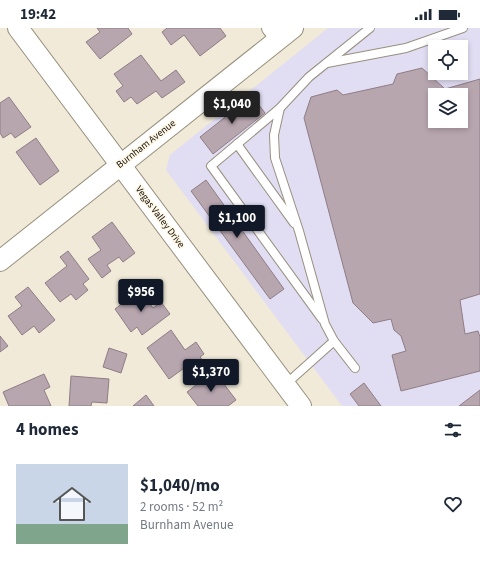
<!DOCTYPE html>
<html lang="en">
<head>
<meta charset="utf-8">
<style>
  :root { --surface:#fff; --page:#f6f6f7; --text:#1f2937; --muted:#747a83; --accent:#111827 }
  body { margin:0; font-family:"Source Sans 3",sans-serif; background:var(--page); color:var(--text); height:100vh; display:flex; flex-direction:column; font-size:15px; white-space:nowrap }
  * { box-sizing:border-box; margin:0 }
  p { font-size:13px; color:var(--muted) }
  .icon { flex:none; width:22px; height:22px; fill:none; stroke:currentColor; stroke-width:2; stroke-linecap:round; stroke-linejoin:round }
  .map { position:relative; height:378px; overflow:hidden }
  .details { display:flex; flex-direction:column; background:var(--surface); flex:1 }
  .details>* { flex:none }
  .controls { position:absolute; left:428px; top:12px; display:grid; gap:8px }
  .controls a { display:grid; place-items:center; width:40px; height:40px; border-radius:0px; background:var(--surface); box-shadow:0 2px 6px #0003; font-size:20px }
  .price { position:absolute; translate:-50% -34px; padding:0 9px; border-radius:4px; background:var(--accent); color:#fff; font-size:13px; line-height:26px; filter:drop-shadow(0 1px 2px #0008) }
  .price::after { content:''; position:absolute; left:50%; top:24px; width:12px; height:9px; margin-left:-6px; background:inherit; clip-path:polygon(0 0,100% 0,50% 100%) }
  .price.active { background:#222; color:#fff }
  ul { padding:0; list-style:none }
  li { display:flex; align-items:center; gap:12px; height:100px; padding:0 16px }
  li span { display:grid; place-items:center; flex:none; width:112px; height:80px; border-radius:0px; color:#555 }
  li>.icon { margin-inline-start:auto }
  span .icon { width:48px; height:48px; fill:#fffc; stroke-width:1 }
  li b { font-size:17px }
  h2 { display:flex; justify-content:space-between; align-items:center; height:48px; padding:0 16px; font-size:17px }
  .status { display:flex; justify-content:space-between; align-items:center; height:28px; padding:0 20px; background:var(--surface); direction:ltr }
  .status svg { height:11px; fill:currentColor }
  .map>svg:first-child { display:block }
  .education { fill:#e1ddf3; fill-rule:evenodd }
  .building { fill:#b8a6af; stroke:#8f7d86; fill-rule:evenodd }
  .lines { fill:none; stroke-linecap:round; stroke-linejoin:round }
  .service-casing { stroke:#97907f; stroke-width:10 }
  .minor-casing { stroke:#97907f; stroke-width:18 }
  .tertiary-casing { stroke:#97907f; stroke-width:22 }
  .service { stroke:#fff; stroke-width:8 }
  .minor { stroke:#fff; stroke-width:16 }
  .tertiary { stroke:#fff; stroke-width:20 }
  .labels { text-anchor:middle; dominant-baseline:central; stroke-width:3; stroke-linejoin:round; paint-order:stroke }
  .street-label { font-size:10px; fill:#13110b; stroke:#fff7e5 }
</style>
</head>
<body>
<div class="status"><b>19:42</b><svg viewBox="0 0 49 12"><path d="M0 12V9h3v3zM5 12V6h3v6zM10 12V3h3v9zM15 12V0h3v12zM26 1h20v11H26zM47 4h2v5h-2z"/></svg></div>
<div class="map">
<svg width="480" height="378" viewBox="0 0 480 378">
  <rect width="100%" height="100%" fill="#f1ead8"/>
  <!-- education -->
  <path class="education" d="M328 0H480V378H342L166 142 170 127ZM435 19H461V45H435ZM435 67H461V93H435Z"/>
  <!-- building -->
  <g class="building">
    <polygon points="97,0 128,0 132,6 100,31 86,14 100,4"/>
    <polygon points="167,0 220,0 226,8 200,28 184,7 171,17 162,4"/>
    <polygon points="141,27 161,53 176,42 185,54 162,70 156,63 137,76 131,69 124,74 116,63 123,58 114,46"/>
    <path d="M422 40 445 61 480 51V266L460 272 465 306 478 303 480 309V343L401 363 392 327 406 323 401 308 394 302 391 291 373 295 353 275 304 90 311 69 337 62 343 67 393 56 397 46ZM435 67H461V93H435Z"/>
    <polygon points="252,68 265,85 213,126 200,109"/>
    <polygon points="9,69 31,99 15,110 11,105 3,110 0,105 0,75"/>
    <polygon points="36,110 59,143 40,157 16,124"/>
    <polygon points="206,152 284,261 270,271 191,163"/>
    <polygon points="112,194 135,225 123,234 119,229 107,237 111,243 102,250 88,231 101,222 92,209"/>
    <polygon points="68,223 89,251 83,256 88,262 76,272 71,266 60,274 45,255 67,238 60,229"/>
    <polygon points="28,259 55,292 39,305 34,298 22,307 8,288 22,278 15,269"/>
    <polygon points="140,262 153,280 161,274 170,286 142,307 137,299 131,304 115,281"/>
    <polygon points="171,302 185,322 196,314 204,326 200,329 206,337 194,346 187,338 169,351 147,320"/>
    <polygon points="0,308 8,318 0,324"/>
    <polygon points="109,320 127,326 121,345 103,339"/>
    <polygon points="214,343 236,372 228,378 198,378 187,364"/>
    <polygon points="44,346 50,359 44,362 51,378 9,378 3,364"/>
    <polygon points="71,348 109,351 107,375 92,374 91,378 69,378"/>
    <polygon points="364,355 381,378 359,378 350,366"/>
    <polygon points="480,362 480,378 459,378"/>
    <polygon points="146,367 154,378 133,378"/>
  </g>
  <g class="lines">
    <!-- service casing -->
    <g class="service-casing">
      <g id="service">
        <polyline points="327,35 406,20 463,0"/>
        <polyline points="280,80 211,138 322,291"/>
        <polyline points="237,116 294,195"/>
        <polyline points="355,340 334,313 325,296 299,203 275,130 274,107 280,80 309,49 370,0"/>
        <polyline points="286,356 334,313"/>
      </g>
    </g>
    <!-- minor casing -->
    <g class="minor-casing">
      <polyline id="minor" points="270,0 279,11"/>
    </g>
    <!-- tertiary casing -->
    <g class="tertiary-casing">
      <g id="tertiary">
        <polyline points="18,0 301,378"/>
        <polyline points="0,233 293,0"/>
      </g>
    </g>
    <!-- service -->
    <use href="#service" class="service"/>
    <!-- minor -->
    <use href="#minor" class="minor"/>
    <!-- tertiary -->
    <use href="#tertiary" class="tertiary"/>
  </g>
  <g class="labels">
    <!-- street labels -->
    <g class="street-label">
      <text transform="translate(146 116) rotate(-38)">Burnham Avenue</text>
      <text transform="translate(160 189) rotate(53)">Vegas Valley Drive</text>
    </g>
  </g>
</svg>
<div class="controls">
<a><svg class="icon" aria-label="locate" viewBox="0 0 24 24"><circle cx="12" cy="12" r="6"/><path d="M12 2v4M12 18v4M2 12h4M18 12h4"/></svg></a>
<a><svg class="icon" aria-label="layers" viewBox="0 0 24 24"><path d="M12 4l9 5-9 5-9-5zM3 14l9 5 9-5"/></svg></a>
</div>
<b class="price active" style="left:232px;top:97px">$1,040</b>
<b class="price" style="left:237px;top:211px">$1,100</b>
<b class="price" style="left:141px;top:285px">$956</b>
<b class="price" style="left:211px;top:365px">$1,370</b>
</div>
<section class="details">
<h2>4 homes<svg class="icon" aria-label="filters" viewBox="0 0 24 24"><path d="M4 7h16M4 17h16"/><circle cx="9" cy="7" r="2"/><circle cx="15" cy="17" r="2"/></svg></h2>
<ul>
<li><span style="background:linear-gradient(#c9d6e8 75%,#7fa58c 0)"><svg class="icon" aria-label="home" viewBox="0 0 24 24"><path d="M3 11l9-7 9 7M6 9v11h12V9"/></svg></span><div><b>$1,040/mo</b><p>2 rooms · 52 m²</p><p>Burnham Avenue</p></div><svg class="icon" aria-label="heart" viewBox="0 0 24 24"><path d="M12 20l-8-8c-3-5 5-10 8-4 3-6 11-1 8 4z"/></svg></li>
</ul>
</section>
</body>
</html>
